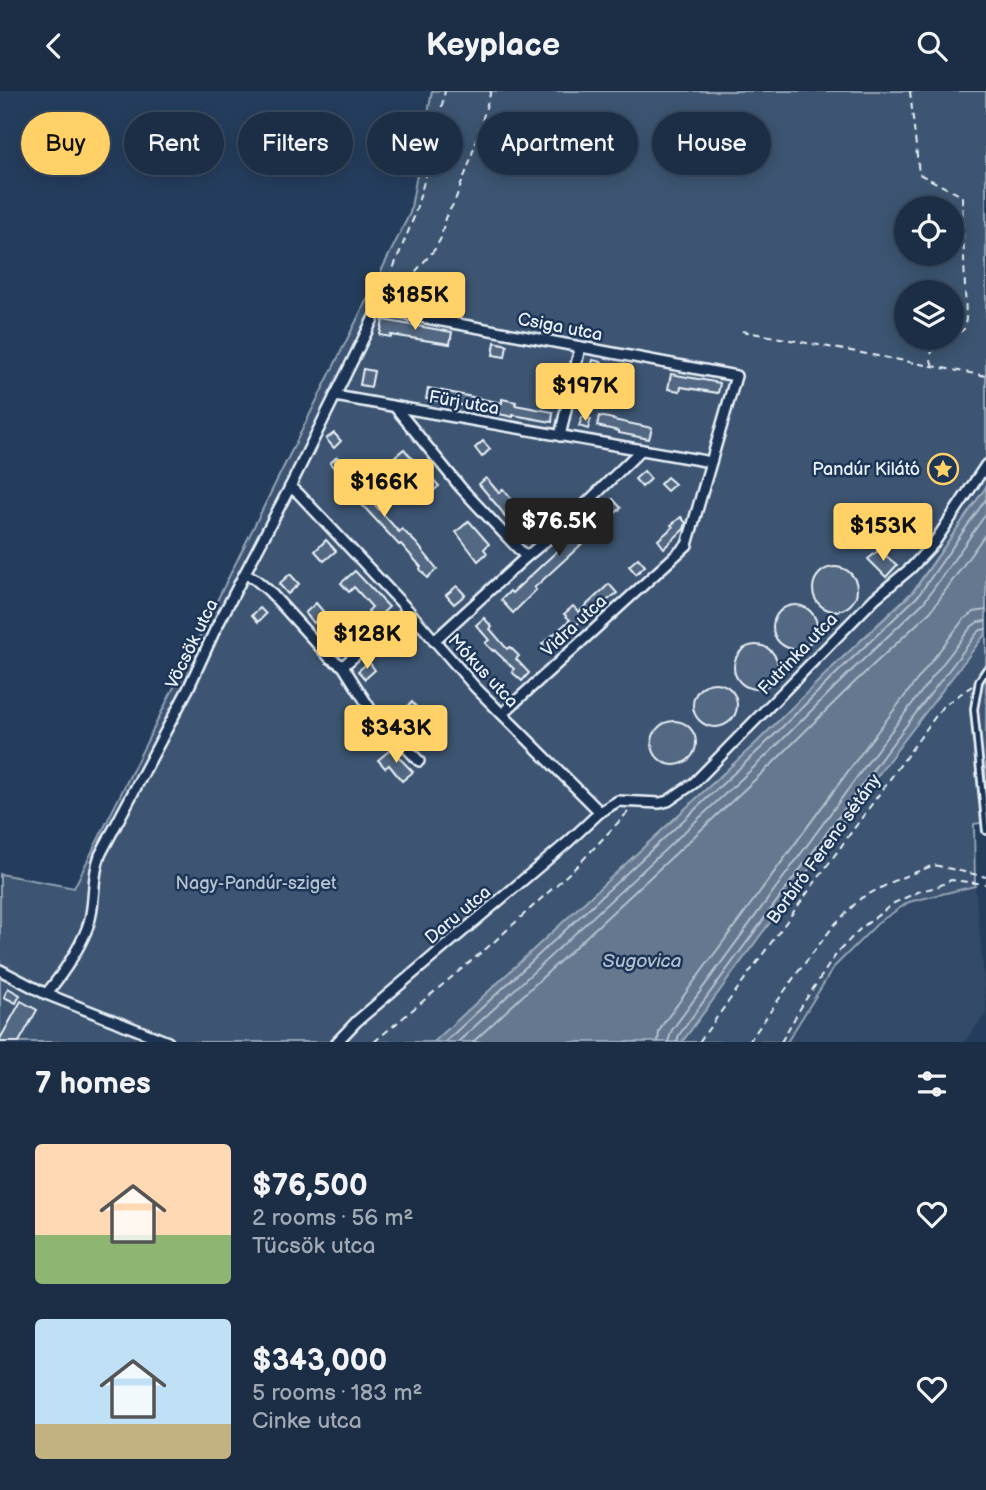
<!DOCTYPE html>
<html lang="en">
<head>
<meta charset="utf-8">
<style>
  :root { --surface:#1c2e46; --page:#25364d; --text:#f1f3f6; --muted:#a0a8b3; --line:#3a4a5f; --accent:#ffd166 }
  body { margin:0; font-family:"Balsamiq Sans",sans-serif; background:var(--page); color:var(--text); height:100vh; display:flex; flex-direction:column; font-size:26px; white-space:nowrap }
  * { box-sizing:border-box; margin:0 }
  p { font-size:23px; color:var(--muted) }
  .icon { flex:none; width:38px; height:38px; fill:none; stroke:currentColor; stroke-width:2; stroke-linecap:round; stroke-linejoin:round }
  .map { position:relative; height:951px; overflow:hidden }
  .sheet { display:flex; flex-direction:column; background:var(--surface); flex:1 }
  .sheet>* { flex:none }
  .banner { position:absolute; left:21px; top:21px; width:945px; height:63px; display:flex; gap:14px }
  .buttons { position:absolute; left:894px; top:105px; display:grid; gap:14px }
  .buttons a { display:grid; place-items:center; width:70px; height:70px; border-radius:50%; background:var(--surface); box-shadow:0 4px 18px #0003,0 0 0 2px var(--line); font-size:35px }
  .price { position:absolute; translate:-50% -60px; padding:0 16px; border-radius:7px; background:var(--accent); color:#111; font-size:23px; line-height:46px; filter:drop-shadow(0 2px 4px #0008) }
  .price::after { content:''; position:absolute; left:50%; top:42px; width:21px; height:16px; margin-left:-10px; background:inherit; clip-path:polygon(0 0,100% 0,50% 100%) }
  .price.active { background:#222; color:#fff }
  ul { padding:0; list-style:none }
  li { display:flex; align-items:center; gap:21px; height:175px; padding:0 35px }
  li span { display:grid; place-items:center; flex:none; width:196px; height:140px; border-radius:7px; color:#555 }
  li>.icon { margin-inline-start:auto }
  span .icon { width:84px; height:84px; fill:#fffc; stroke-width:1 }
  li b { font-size:30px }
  h2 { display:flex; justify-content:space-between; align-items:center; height:84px; padding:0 35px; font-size:30px }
  .pill { padding:0 24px; border-radius:32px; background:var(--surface); box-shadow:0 4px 18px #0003,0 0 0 2px var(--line); font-size:24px; line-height:63px }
  .pill.active { background:var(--accent); color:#111 }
  header { display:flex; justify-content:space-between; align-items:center; height:91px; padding:0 35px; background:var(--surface); font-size:32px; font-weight:600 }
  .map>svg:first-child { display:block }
  .built { fill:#334a68 }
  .green { fill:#3e5472; stroke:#93a2b5; stroke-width:2; fill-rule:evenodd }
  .water { fill:#657890; stroke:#99a8ba; stroke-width:2 }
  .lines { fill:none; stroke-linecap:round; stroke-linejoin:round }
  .shore { stroke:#b4c1ce; stroke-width:2 }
  .building { fill:#536782; stroke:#e8f1f8; stroke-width:2 }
  .lane-casing { stroke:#e8f1f8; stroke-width:10 }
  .street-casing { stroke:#e8f1f8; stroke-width:14 }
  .path { stroke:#e8f1f8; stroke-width:2; stroke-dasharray:7 5; stroke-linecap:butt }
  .lane { stroke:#1d3557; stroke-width:4.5 }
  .street { stroke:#1d3557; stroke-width:9 }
  .labels { text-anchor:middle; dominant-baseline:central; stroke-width:5; stroke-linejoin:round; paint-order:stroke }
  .street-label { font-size:18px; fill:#e8f1f8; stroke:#1d3557 }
  .poi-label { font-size:18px; fill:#e8f1f8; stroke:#1d3557; text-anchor:end }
  .park-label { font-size:18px; fill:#b5c2d0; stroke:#1d3557 }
  .water-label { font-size:19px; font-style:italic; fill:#b4c1ce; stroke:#1d3557 }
</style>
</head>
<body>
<header><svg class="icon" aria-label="back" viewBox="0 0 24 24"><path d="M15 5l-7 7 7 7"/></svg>Keyplace<svg class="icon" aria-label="search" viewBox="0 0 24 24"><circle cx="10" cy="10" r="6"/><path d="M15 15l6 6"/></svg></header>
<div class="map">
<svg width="986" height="951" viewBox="0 0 986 951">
  <rect width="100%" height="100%" fill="#253d5d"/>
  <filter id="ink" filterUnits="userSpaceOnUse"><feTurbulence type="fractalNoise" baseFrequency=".0143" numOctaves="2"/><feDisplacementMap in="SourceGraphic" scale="14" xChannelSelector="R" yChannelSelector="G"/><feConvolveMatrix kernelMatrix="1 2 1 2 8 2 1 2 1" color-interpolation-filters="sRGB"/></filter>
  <g filter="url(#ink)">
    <!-- built -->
    <polygon class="built" points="975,795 986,908 986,923 964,951 787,951 834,876 879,831 909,811"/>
    <!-- green -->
    <g class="green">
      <path d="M432 0H986V396L913 500 837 572 755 653 434 951H0V783L74 797 410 122ZM906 117H952V163H906ZM906 201H952V247H906Z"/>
      <polygon points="986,542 986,731 974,733 975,795 909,811 879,831 834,876 787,951 682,951 892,665"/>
    </g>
    <!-- water -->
    <polygon class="water" points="986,396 986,542 892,665 682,951 434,951 755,653 837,572 913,501"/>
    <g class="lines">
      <!-- shore -->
      <g class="shore">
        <polyline points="445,951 760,658 842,577 918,505 986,408"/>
        <polyline points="458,951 766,665 848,583 924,511 986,423"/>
        <polyline points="473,951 773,672 856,590 931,520 986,442"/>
        <polyline points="658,951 659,941 663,933 871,649 963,529 974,521 986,519"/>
        <polyline points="668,951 672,939 879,656 971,536 978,531 986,530"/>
        <polyline points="677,951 679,944 886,661 978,541 981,539 986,538"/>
      </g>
    </g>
    <!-- building -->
    <g class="building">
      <polygon points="383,229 452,241 450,253 391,244 391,246 380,244"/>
      <polygon points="495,251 507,254 505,266 493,264"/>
      <polygon points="593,269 602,271 598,286 589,284"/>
      <polygon points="363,278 374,280 371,296 360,294"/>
      <polygon points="671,283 720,292 718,302 681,296 680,300 668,298"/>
      <polygon points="428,297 502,312 502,308 516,311 515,314 553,321 552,331 513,324 513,326 499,323 500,321 426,308"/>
      <polygon points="599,325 613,328 613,329 652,337 649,348 619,342 619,340 597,335"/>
      <polygon points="582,326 591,328 588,338 579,335"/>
      <polygon points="334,342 341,350 334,357 326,348"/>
      <polygon points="483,350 490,358 482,366 475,357"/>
      <polygon points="404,358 429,387 431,386 439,395 432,401 418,386 412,391 393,367"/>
      <polygon points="337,366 350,380 352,378 360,387 357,390 369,404 367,405 399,441 402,438 417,453 437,478 427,487 420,478 421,476 401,453 399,454 352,403 354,401 330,372"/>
      <polygon points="644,380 651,388 642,396 635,388"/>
      <polygon points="667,386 675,393 667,400 660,393"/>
      <polygon points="486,387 499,402 503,398 511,408 510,409 528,430 531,427 541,438 528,450 513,432 512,433 503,424 504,423 479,393"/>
      <polygon points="613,408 621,417 534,497 536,499 513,522 501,509 510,500 512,502"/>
      <polygon points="681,426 686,432 684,438 664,457 658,449 673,436 671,434"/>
      <polygon points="469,430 489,453 484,458 487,462 478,470 456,441"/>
      <polygon points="326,449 336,460 324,470 315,460"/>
      <polygon points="879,459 897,474 886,486 868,468"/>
      <polygon points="638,467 645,475 636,483 629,475"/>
      <circle cx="835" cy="498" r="22"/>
      <polygon points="355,480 389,516 376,528 368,520 372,516 354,496 349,501 341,492"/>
      <polygon points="290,483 299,493 288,503 279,493"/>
      <polygon points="609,493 617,502 592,521 591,520 572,538 573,540 549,561 542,553 570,529 564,523 573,515 579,521"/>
      <polygon points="457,495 465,504 454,513 446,504"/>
      <polygon points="316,512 337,537 329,544 316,530 314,532 305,522"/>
      <circle cx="795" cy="536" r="22"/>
      <polygon points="260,517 266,523 258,531 252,524"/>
      <polygon points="484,527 492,536 490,538 507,558 510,556 519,565 516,568 529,582 522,590 512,581 514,578 494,559 493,560 485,552 489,549 476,534"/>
      <polygon points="407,536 416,547 404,556 395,546"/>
      <circle cx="756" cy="576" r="22"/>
      <polygon points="369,571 375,579 365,588 358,580"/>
      <circle cx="715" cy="614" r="22"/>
      <polygon points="412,611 433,636 420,647 411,637 414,635 401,621"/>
      <polygon points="367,630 374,638 361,649 354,642"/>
      <circle cx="674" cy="652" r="22"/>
      <polygon points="391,658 413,681 402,690 389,674 385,677 378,669"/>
      <polygon points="8,897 20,904 16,912 4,906"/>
      <polygon points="21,910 37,919 19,951 0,951 0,948"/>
    </g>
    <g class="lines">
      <!-- lane casing -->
      <g class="lane-casing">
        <polyline id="lane" points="986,579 979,590 974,618 986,740"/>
      </g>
      <!-- street casing -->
      <g class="street-casing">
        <g id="street">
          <polyline points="335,305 711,371"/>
          <polyline points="395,316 461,397 526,466"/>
          <polyline points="560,345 580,256"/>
          <polyline points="290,396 299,403 408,519 475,596 600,721"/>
          <polyline points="245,483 255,488 269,500 330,567 343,575 371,619 419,670"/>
          <polyline points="434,550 526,466 561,437 641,359"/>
          <polyline points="343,575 408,519"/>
          <polyline points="0,879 46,903 168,951"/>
          <path d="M46 903C62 884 87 848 91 823 95 802 92 786 100 764L188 598 214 541 290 396 378 218 736 285 687 454 502 623"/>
          <polyline points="337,951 357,930 568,751 600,721 618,710 660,712 668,710 694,692 875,507 911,477 934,452 986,374"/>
        </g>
      </g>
      <!-- path -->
      <g class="path">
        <polyline points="910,0 919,83 962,105 966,228 964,238 952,247"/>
        <polyline points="380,210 414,126 432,62 445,0"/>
        <polyline points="396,211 410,187 435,158 441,147 445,127 454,112 469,73 491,0"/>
        <polyline points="742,240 986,285"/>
        <path d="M933 275C926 260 937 251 951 247"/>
        <polyline points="374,951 495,850 578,774 628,721"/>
        <polyline points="699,951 943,615 972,595"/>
        <polyline points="749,951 795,885 835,833 861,807 898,788 934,774 986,786"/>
        <polyline points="781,951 804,911 837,862 860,838 894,812 920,800 937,796 951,789 986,793"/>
      </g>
      <!-- lane -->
      <use href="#lane" class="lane"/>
      <!-- street -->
      <use href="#street" class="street"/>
    </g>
  </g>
  <!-- icons -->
  <defs>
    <g id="sight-ring" transform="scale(1.575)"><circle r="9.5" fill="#1d3557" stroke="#ffd166" stroke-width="1.5"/><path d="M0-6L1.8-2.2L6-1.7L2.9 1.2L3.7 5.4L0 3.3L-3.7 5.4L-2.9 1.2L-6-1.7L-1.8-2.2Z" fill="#ffd166"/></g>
  </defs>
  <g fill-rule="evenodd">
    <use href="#sight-ring" x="943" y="378"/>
  </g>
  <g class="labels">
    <!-- street labels -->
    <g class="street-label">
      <text transform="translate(560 236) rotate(11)">Csiga utca</text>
      <text transform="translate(464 312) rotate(10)">Fürj utca</text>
      <text transform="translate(574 535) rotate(-43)">Vidra utca</text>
      <text transform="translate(192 553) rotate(-64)">Vöcsök utca</text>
      <text transform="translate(798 563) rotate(-46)">Futrinka utca</text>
      <text transform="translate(483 580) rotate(47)">Mókus utca</text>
      <text transform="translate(824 758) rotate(-54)">Borbíró Ferenc sétány</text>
      <text transform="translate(458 824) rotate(-40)">Daru utca</text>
    </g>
    <!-- poi labels -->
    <g class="poi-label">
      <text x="920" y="378">Pandúr Kilátó</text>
    </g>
    <!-- park labels -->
    <g class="park-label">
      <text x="256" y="792">Nagy-Pandúr-sziget</text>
    </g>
    <!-- water labels -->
    <g class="water-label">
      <text x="642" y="870">Sugovica</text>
    </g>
  </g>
</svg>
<div class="buttons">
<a><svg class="icon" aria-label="locate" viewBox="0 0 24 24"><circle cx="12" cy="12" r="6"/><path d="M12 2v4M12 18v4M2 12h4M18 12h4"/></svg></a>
<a><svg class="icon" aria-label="layers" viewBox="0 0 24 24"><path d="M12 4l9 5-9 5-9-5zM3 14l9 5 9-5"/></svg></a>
</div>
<b class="price" style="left:415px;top:241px">$185K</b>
<b class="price" style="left:585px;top:332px">$197K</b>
<b class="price" style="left:384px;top:428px">$166K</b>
<b class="price active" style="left:559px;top:467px">$76.5K</b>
<b class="price" style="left:883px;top:472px">$153K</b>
<b class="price" style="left:367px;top:580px">$128K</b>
<b class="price" style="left:396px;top:674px">$343K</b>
<div class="banner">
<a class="pill active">Buy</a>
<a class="pill">Rent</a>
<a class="pill">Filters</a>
<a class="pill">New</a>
<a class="pill">Apartment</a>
<a class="pill">House</a>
</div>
</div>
<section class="sheet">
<h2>7 homes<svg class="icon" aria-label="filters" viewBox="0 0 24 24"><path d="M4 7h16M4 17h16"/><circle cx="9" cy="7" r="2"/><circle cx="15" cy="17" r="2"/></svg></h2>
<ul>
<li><span style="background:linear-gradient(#ffd9b3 65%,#8fb573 0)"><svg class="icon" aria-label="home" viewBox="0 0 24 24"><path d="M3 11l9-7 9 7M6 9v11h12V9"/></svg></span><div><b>$76,500</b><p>2 rooms · 56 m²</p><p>Tücsök utca</p></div><svg class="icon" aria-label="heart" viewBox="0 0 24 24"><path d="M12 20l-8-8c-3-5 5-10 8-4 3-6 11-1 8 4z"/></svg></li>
<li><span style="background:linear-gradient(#bfe0f5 75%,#c2b280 0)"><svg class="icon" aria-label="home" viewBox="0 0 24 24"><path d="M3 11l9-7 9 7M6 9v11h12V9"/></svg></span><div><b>$343,000</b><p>5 rooms · 183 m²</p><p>Cinke utca</p></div><svg class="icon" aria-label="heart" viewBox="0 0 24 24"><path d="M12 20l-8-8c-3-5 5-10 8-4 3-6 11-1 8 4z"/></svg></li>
</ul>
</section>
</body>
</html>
